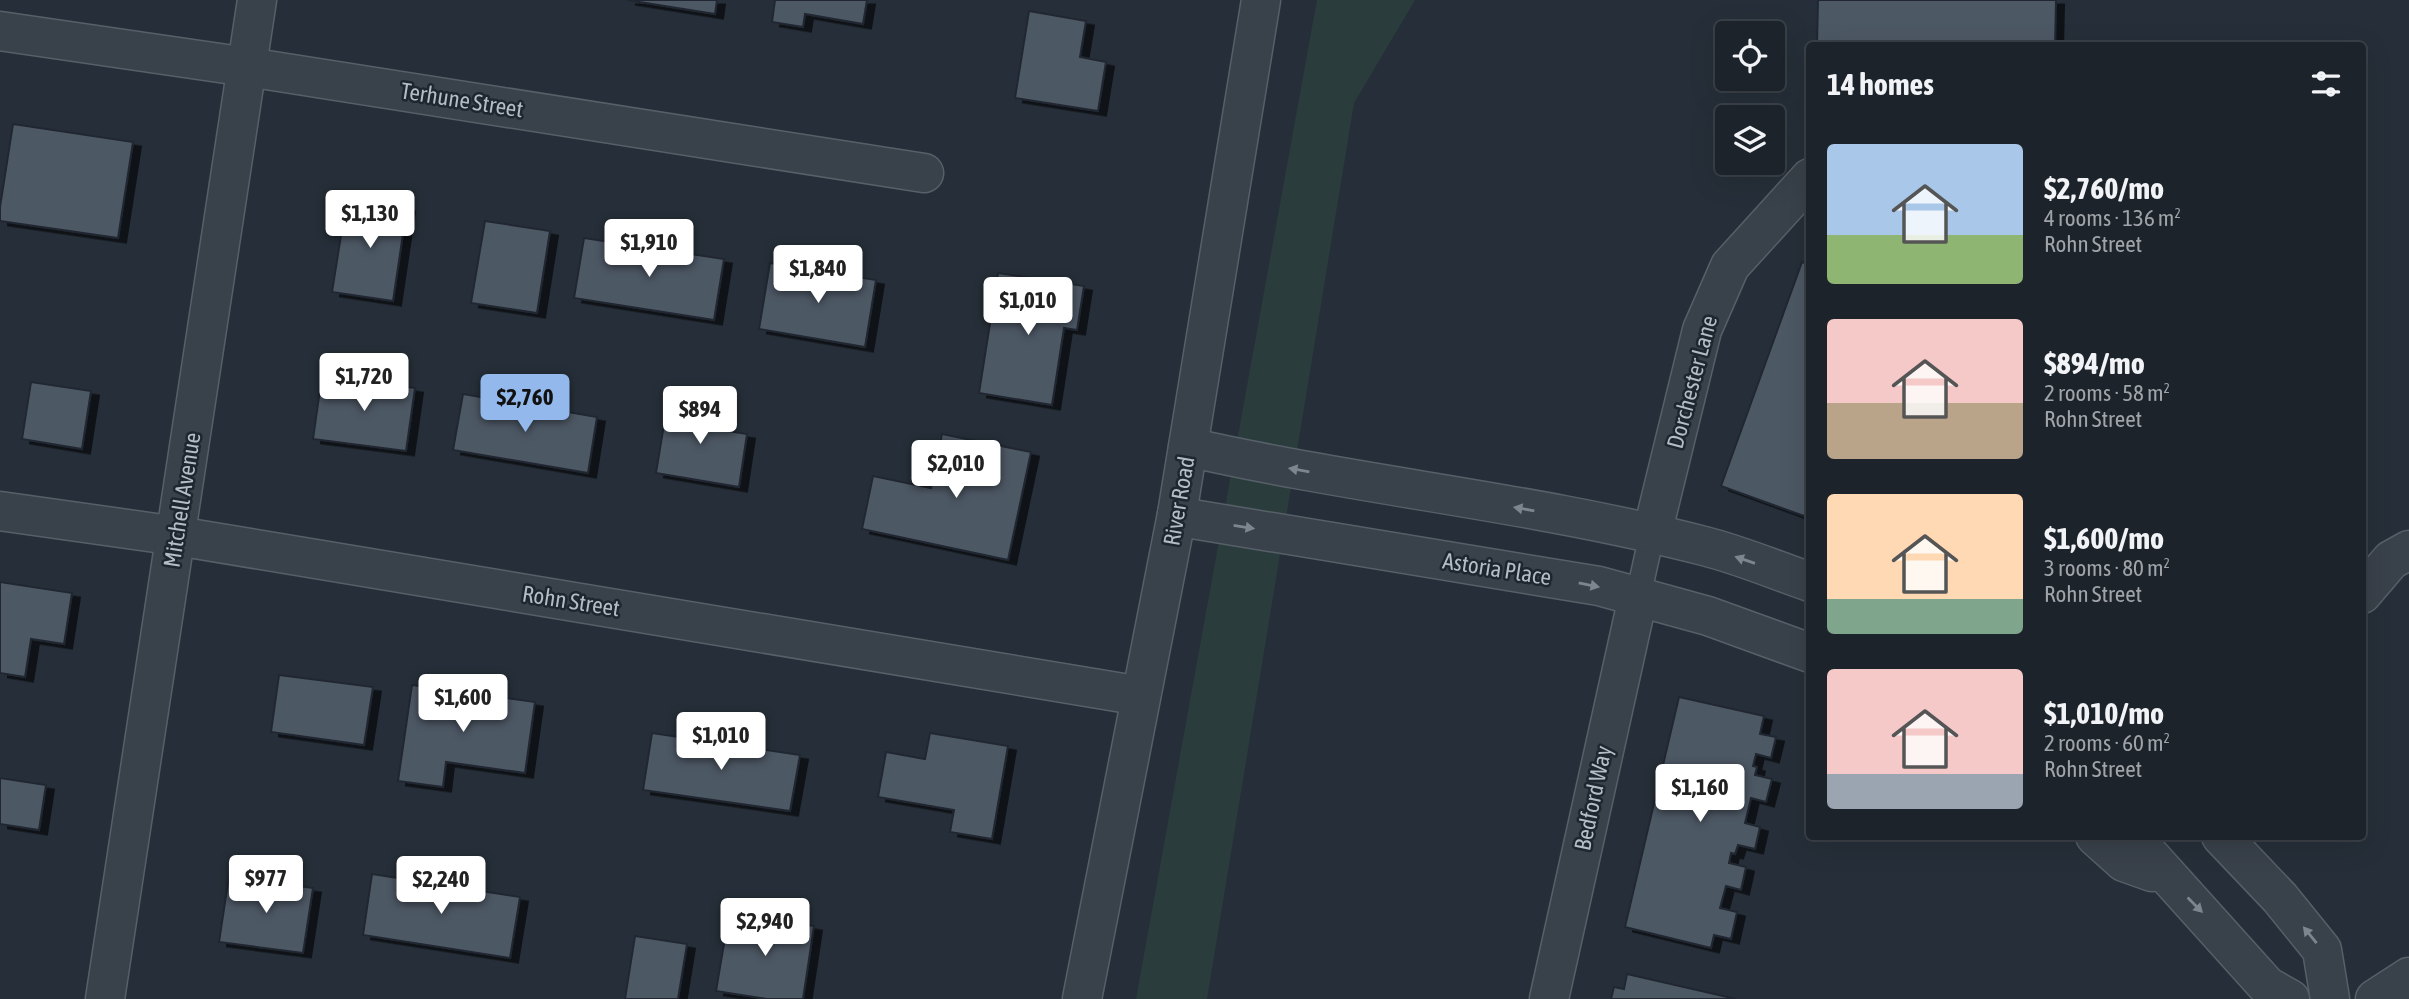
<!DOCTYPE html>
<html lang="en">
<head>
<meta charset="utf-8">
<style>
  :root { --surface:#1c232b; --page:#252b33; --text:#f1f3f6; --muted:#a0a4a9; --line:#3a4047; --accent:#93b9ec }
  body { margin:0; font-family:"Asap Condensed",sans-serif; background:var(--page); color:var(--text); height:100vh; display:flex; flex-direction:column; font-size:26px; white-space:nowrap }
  * { box-sizing:border-box; margin:0 }
  p { font-size:23px; color:var(--muted) }
  .icon { flex:none; width:38px; height:38px; fill:none; stroke:currentColor; stroke-width:2; stroke-linecap:round; stroke-linejoin:round }
  .map { position:relative; flex:1; overflow:hidden }
  .drawer { position:absolute; left:1806px; top:42px; width:560px; height:798px; display:flex; flex-direction:column; background:var(--surface); border-radius:7px; box-shadow:0 7px 28px #0002,0 0 0 2px var(--line) }
  .drawer>* { flex:none }
  .buttons { position:absolute; left:1715px; top:21px; display:grid; gap:14px }
  .buttons a { display:grid; place-items:center; width:70px; height:70px; border-radius:7px; background:var(--surface); box-shadow:0 7px 28px #0002,0 0 0 2px var(--line); font-size:35px }
  .price { position:absolute; translate:-50% -60px; padding:0 16px; border-radius:7px; background:#fff; color:#222; font-size:23px; line-height:46px; filter:drop-shadow(0 2px 4px #0008) }
  .price::after { content:''; position:absolute; left:50%; top:42px; width:21px; height:16px; margin-left:-10px; background:inherit; clip-path:polygon(0 0,100% 0,50% 100%) }
  .price.current { background:var(--accent); color:#111 }
  ul { padding:0; list-style:none }
  li { display:flex; align-items:center; gap:21px; height:175px; padding:0 21px }
  li span { display:grid; place-items:center; flex:none; width:196px; height:140px; border-radius:7px; color:#555 }
  li>.icon { margin-inline-start:auto }
  span .icon { width:84px; height:84px; fill:#fffc; stroke-width:1 }
  li b { font-size:30px }
  h2 { display:flex; justify-content:space-between; align-items:center; height:84px; padding:0 21px; font-size:30px }
  .map>svg:first-child { display:block }
  .green { fill:#2a3d3c }
  .building { fill:#4e5965; stroke:#202831; stroke-width:2; filter:url(#shadow) }
  .lines { fill:none; stroke-linecap:round; stroke-linejoin:round }
  .service-casing { stroke:#575f68; stroke-width:27 }
  .minor-casing { stroke:#575f68; stroke-width:41 }
  .tertiary-casing { stroke:#575f68; stroke-width:41 }
  .service { stroke:#39414a; stroke-width:24 }
  .minor { stroke:#39414a; stroke-width:38 }
  .tertiary { stroke:#39414a; stroke-width:38 }
  .oneway { fill:#7d858e }
  .labels { text-anchor:middle; dominant-baseline:central; stroke-width:5; stroke-linejoin:round; paint-order:stroke }
  .street-label { font-size:23px; fill:#b4bcc5; stroke:#1e262f }
</style>
</head>
<body>
<div class="map">
<svg width="2409" height="999" viewBox="0 0 2409 999">
  <defs>
    <filter id="shadow"><feDropShadow dx="8" dy="4.5" stdDeviation="0" flood-color="#0009"/></filter>
  </defs>
  <rect width="100%" height="100%" fill="#262f39"/>
  <!-- green -->
  <polygon class="green" points="1317,0 1415,0 1354,103 1207,999 1136,999"/>
  <!-- building -->
  <g class="building">
    <polygon points="627,0 717,0 715,14"/>
    <polygon points="775,0 867,0 863,24 805,14 803,27 772,22"/>
    <polygon points="1818,0 2056,0 2055,46 1817,46"/>
    <polygon points="1029,11 1086,21 1080,57 1106,62 1098,111 1015,98"/>
    <polygon points="13,124 133,142 118,238 0,221 0,207"/>
    <polygon points="347,198 407,207 393,301 332,292"/>
    <polygon points="485,221 550,231 537,313 471,303"/>
    <polygon points="584,238 724,259 714,320 574,298"/>
    <polygon points="1802,262 1810,265 1810,504 1804,516 1721,486"/>
    <polygon points="770,263 876,280 865,347 759,329"/>
    <polygon points="998,273 1084,286 1077,330 1064,328 1052,405 979,393"/>
    <polygon points="322,375 415,388 406,451 313,439"/>
    <polygon points="31,382 91,391 82,449 22,439"/>
    <polygon points="463,394 597,417 588,473 453,450"/>
    <polygon points="668,400 717,408 714,429 747,434 739,487 656,473"/>
    <polygon points="942,434 1031,452 1008,560 862,529 873,476 931,488"/>
    <polygon points="0,582 72,593 64,644 31,639 25,677 0,673"/>
    <polygon points="279,675 373,687 364,745 271,732"/>
    <polygon points="412,685 535,702 525,773 446,762 443,787 398,781"/>
    <polygon points="1679,697 1764,716 1760,734 1776,737 1771,758 1756,754 1753,766 1757,767 1755,775 1772,779 1766,802 1751,798 1745,823 1760,827 1755,849 1738,845 1735,854 1731,853 1729,863 1746,867 1741,890 1726,886 1720,908 1737,912 1731,939 1714,935 1711,948 1625,927"/>
    <polygon points="652,733 800,755 790,811 643,790"/>
    <polygon points="930,733 1008,746 992,839 950,832 954,810 878,797 886,752 925,759"/>
    <polygon points="0,778 46,785 39,830 0,824"/>
    <polygon points="372,874 520,897 510,958 363,935"/>
    <polygon points="229,876 313,888 303,953 219,942"/>
    <polygon points="729,914 814,926 803,999 767,999 716,991"/>
    <polygon points="635,936 687,944 678,999 625,999"/>
    <polygon points="1627,974 1736,999 1611,999 1614,987 1624,989"/>
  </g>
  <g class="lines">
    <!-- service casing -->
    <g class="service-casing">
      <polyline id="service" points="1638,597 1652,534"/>
    </g>
    <!-- minor casing -->
    <g class="minor-casing">
      <g id="minor">
        <polyline points="0,31 247,67 924,173"/>
        <path d="M1188 447C1359 486 1534 502 1704 546 1740 555 1775 570 1810 582"/>
        <polyline points="0,511 177,536 1141,696"/>
        <polyline points="1177,514 1192,519 1599,586 1708,616 1810,653"/>
        <polyline points="1652,534 1702,330 1730,266 1810,178"/>
        <polyline points="2362,594 2391,560 2409,550"/>
        <polyline points="2095,836 2124,862 2152,872"/>
        <polyline points="2132,836 2267,986 2290,999"/>
        <polyline points="2221,836 2280,898 2322,950 2330,999"/>
        <polyline points="105,999 257,0"/>
        <polyline points="1549,999 1638,597"/>
        <polyline points="2375,999 2409,977"/>
      </g>
    </g>
    <!-- tertiary casing -->
    <g class="tertiary-casing">
      <polyline id="tertiary" points="1082,999 1177,514 1261,0"/>
    </g>
    <!-- service -->
    <use href="#service" class="service"/>
    <!-- minor -->
    <use href="#minor" class="minor"/>
    <!-- tertiary -->
    <use href="#tertiary" class="tertiary"/>
  </g>
  <!-- one-way arrows -->
  <defs><path id="oneway-solid" d="M-6-.8H1V-3.2L6.5 0L1 3.2V.8H-6Z" transform="scale(1.75)"/></defs>
  <g class="oneway">
    <use href="#oneway-solid" transform="translate(1299 470) rotate(-170)"/>
    <use href="#oneway-solid" transform="translate(1524 509) rotate(-170)"/>
    <use href="#oneway-solid" transform="translate(1244 527) rotate(9)"/>
    <use href="#oneway-solid" transform="translate(1745 560) rotate(-161)"/>
    <use href="#oneway-solid" transform="translate(1589 585) rotate(11)"/>
    <use href="#oneway-solid" transform="translate(2195 905) rotate(45)"/>
    <use href="#oneway-solid" transform="translate(2310 935) rotate(-129)"/>
  </g>
  <g class="labels">
    <!-- street labels -->
    <g class="street-label">
      <text transform="translate(462 100) rotate(9)">Terhune Street</text>
      <text transform="translate(1692 382) rotate(-75)">Dorchester Lane</text>
      <text transform="translate(182 500) rotate(-81)">Mitchell Avenue</text>
      <text transform="translate(1179 501) rotate(-80)">River Road</text>
      <text transform="translate(1497 569) rotate(9)">Astoria Place</text>
      <text transform="translate(571 601) rotate(9)">Rohn Street</text>
      <text transform="translate(1593 798) rotate(-78)">Bedford Way</text>
    </g>
  </g>
</svg>
<div class="buttons">
<a><svg class="icon" aria-label="locate" viewBox="0 0 24 24"><circle cx="12" cy="12" r="6"/><path d="M12 2v4M12 18v4M2 12h4M18 12h4"/></svg></a>
<a><svg class="icon" aria-label="layers" viewBox="0 0 24 24"><path d="M12 4l9 5-9 5-9-5zM3 14l9 5 9-5"/></svg></a>
</div>
<b class="price" style="left:370px;top:250px">$1,130</b>
<b class="price" style="left:649px;top:279px">$1,910</b>
<b class="price" style="left:818px;top:305px">$1,840</b>
<b class="price" style="left:1028px;top:337px">$1,010</b>
<b class="price" style="left:364px;top:413px">$1,720</b>
<b class="price current" style="left:525px;top:434px">$2,760</b>
<b class="price" style="left:700px;top:446px">$894</b>
<b class="price" style="left:956px;top:500px">$2,010</b>
<b class="price" style="left:463px;top:734px">$1,600</b>
<b class="price" style="left:721px;top:772px">$1,010</b>
<b class="price" style="left:1700px;top:824px">$1,160</b>
<b class="price" style="left:266px;top:915px">$977</b>
<b class="price" style="left:441px;top:916px">$2,240</b>
<b class="price" style="left:765px;top:958px">$2,940</b>
<section class="drawer">
<h2>14 homes<svg class="icon" aria-label="filters" viewBox="0 0 24 24"><path d="M4 7h16M4 17h16"/><circle cx="9" cy="7" r="2"/><circle cx="15" cy="17" r="2"/></svg></h2>
<ul>
<li><span style="background:linear-gradient(#a9c7e8 65%,#8fb573 0)"><svg class="icon" aria-label="home" viewBox="0 0 24 24"><path d="M3 11l9-7 9 7M6 9v11h12V9"/></svg></span><div><b>$2,760/mo</b><p>4 rooms · 136 m²</p><p>Rohn Street</p></div></li>
<li><span style="background:linear-gradient(#f6c9c9 60%,#b9a48a 0)"><svg class="icon" aria-label="home" viewBox="0 0 24 24"><path d="M3 11l9-7 9 7M6 9v11h12V9"/></svg></span><div><b>$894/mo</b><p>2 rooms · 58 m²</p><p>Rohn Street</p></div></li>
<li><span style="background:linear-gradient(#ffd9b3 75%,#7fa58c 0)"><svg class="icon" aria-label="home" viewBox="0 0 24 24"><path d="M3 11l9-7 9 7M6 9v11h12V9"/></svg></span><div><b>$1,600/mo</b><p>3 rooms · 80 m²</p><p>Rohn Street</p></div></li>
<li><span style="background:linear-gradient(#f6c9c9 75%,#9aa5b1 0)"><svg class="icon" aria-label="home" viewBox="0 0 24 24"><path d="M3 11l9-7 9 7M6 9v11h12V9"/></svg></span><div><b>$1,010/mo</b><p>2 rooms · 60 m²</p><p>Rohn Street</p></div></li>
</ul>
</section>
</div>
</body>
</html>
